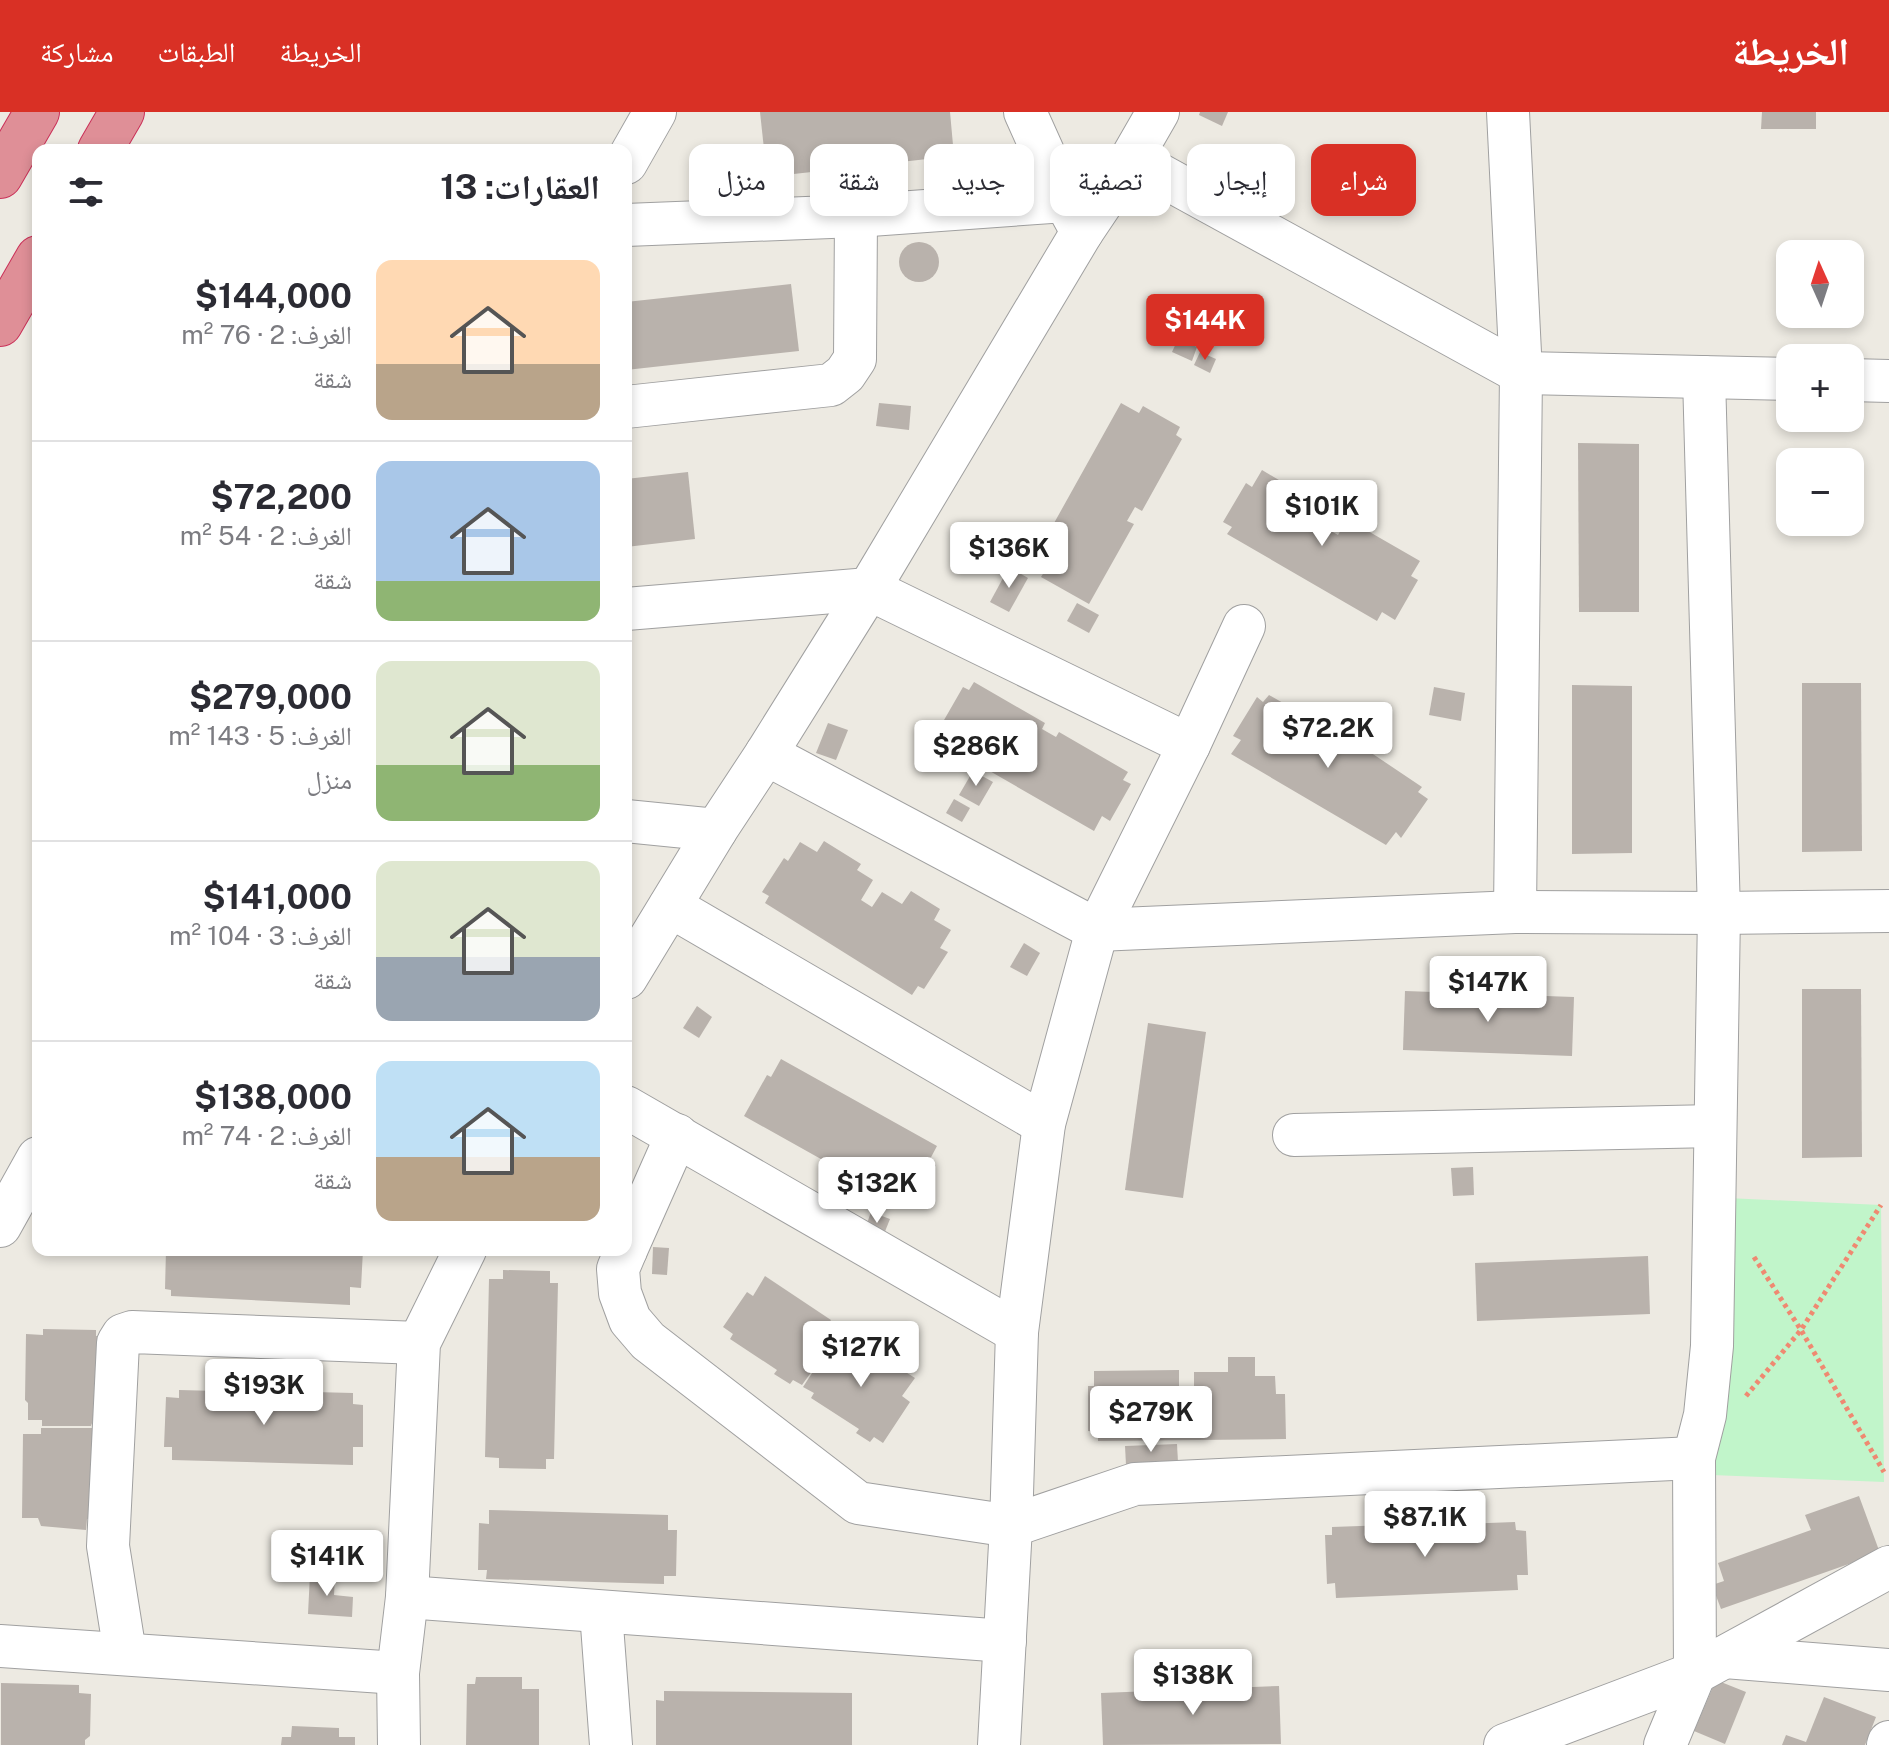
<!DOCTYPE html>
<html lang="ar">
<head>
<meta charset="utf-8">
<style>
  :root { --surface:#fff; --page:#f7f7f7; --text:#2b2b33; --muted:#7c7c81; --line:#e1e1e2; --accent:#d93025 }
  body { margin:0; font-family:"Public Sans","Noto Naskh Arabic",sans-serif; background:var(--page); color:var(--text); direction:rtl; height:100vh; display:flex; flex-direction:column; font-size:30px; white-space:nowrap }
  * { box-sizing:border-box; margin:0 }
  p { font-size:26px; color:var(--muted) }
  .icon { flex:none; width:44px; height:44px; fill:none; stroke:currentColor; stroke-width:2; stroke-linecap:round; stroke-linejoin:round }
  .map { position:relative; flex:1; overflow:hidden; direction:ltr }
  .side { position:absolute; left:32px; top:32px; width:600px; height:1112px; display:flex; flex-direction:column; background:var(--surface); border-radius:16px; box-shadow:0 4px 12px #0003; direction:rtl }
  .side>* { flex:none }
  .top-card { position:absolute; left:656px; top:32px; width:760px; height:72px; direction:rtl; display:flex; gap:16px }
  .needle { width:52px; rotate:357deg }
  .buttons { position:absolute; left:1776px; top:128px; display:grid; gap:16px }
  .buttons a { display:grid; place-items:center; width:88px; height:88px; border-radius:16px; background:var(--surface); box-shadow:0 4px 12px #0003; font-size:40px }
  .price { position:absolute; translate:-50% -68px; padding:0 18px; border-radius:8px; background:#fff; color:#222; font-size:26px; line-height:52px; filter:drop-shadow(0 2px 4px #0008) }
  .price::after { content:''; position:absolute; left:50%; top:48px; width:24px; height:18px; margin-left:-12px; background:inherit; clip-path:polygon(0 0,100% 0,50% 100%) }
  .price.current { background:var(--accent); color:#fff }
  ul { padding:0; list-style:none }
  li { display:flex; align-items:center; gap:24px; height:200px; padding:0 32px }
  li+li { border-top:2px solid var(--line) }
  li span { display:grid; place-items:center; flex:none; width:224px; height:160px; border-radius:16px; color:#555 }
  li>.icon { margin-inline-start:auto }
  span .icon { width:96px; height:96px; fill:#fffc; stroke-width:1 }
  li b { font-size:34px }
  h2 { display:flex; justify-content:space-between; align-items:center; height:96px; padding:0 32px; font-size:34px }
  .tag { padding:0 28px; border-radius:16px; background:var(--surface); box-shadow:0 4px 12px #0003; font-size:28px; line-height:72px }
  .tag.current { background:var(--accent); color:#fff }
  header { display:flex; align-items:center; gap:48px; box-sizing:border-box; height:112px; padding:0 40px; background:var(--accent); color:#fff }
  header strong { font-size:38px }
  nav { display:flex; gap:44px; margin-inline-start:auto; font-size:28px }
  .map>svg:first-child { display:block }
  .park { fill:#c1f5ca }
  .building { fill:#b9b2ac }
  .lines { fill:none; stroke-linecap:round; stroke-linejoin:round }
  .minor-casing { stroke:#a0a0a0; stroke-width:44 }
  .highway-casing { stroke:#ca3058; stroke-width:46 }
  .path { stroke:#ef8971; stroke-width:5; stroke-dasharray:4 4; stroke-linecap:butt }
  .minor { stroke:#fff; stroke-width:42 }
  .highway { stroke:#df8f97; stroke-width:44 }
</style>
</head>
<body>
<header>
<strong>الخريطة</strong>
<nav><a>الخريطة</a><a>الطبقات</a><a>مشاركة</a></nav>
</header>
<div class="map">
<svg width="1889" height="1633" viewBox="0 0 1889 1633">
  <rect width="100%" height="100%" fill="#edeae2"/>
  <!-- park -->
  <polygon class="park" points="1727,1086 1881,1093 1884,1370 1712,1363"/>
  <!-- building -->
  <g class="building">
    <polygon points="760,0 950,0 954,44 767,65"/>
    <polygon points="1200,0 1228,0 1222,14 1199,3"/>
    <polygon points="1762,0 1816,0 1816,17 1761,17"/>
    <polygon points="760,59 763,85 735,89 732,62"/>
    <polygon points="853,59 857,93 826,97 821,64"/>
    <circle cx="919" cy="150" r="20"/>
    <polygon points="791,172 799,239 626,258 626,190"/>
    <polygon points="1178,227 1197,235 1192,249 1172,240"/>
    <polygon points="1200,240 1216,247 1210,261 1194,253"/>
    <polygon points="879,291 911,294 909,318 876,314"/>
    <polygon points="1121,291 1139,301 1143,294 1180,315 1176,323 1182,327 1142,399 1135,395 1127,409 1134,412 1089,492 1041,465 1048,454 1034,447"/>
    <polygon points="1578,331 1639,332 1639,500 1579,500"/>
    <polygon points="1262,358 1333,400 1324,415 1338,423 1347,407 1420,449 1411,464 1418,468 1395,508 1382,500 1377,509 1227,422 1232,415 1223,410 1246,371 1252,375"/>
    <polygon points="688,360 695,427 626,435 626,367"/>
    <polygon points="1009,455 1028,466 1009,500 990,490"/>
    <polygon points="1077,491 1099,503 1089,521 1067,509"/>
    <polygon points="974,570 1045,611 1042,617 1056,625 1059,620 1128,660 1123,668 1131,672 1110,709 1102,704 1094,719 941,631 948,619 940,615 963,575 969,578"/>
    <polygon points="1802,571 1861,571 1862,739 1802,740"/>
    <polygon points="1572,573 1632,574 1632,741 1572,742"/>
    <polygon points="1434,575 1465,581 1461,609 1429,603"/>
    <polygon points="1269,583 1339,623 1334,630 1348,639 1355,630 1422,675 1418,680 1428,687 1401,726 1396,720 1386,733 1231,642 1241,628 1233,624 1257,585 1263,590"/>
    <polygon points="828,611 848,618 836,648 816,641"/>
    <polygon points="973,659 993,670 979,694 959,683"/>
    <polygon points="954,687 970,696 962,710 946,701"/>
    <polygon points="824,729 861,752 857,758 873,768 861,788 872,795 882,780 902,792 911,779 940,797 934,808 951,818 940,836 948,840 924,877 918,874 912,883 765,791 769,784 762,780 784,746 788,749 800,730 817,740"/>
    <polygon points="1024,831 1040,841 1027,864 1010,855"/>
    <polygon points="1802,877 1861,877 1862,1045 1802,1046"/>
    <polygon points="1405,879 1574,885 1572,944 1403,938"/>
    <polygon points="697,894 712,905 699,926 683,916"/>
    <polygon points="1148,911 1206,920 1183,1086 1125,1078"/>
    <polygon points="781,947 937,1034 929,1049 936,1053 916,1090 907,1085 903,1093 744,1004 767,963 771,965"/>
    <polygon points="1473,1055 1474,1083 1453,1084 1451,1056"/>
    <polygon points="871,1100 890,1107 882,1127 864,1120"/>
    <polygon points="653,1135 669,1136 667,1163 652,1162"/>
    <polygon points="166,1138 363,1138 361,1176 350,1175 350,1193 171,1184 171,1178 165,1177"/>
    <polygon points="1648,1144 1650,1202 1477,1209 1475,1151"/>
    <polygon points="503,1158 550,1159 550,1171 558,1171 554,1347 546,1347 546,1357 499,1356 499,1346 485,1345 489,1167 503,1167"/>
    <polygon points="765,1164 831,1208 807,1245 817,1252 802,1273 793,1268 790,1272 774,1262 777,1258 730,1227 733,1222 723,1215 747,1180 753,1184"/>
    <polygon points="43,1217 96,1218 96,1224 99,1224 100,1307 93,1308 91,1314 42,1314 42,1308 28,1308 28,1291 25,1288 26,1222 43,1223"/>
    <polygon points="846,1222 915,1266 902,1284 910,1290 883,1331 874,1325 870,1330 856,1321 859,1317 811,1286 814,1281 803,1275 827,1238 833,1242"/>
    <polygon points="1228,1245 1255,1245 1255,1264 1275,1264 1276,1282 1285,1282 1286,1327 1098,1329 1098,1320 1088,1319 1088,1274 1094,1274 1094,1259 1179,1258 1179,1276 1194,1276 1194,1260 1228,1260"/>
    <polygon points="179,1278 256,1280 256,1286 275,1287 275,1279 353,1281 353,1292 363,1293 363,1335 353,1335 353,1353 172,1348 172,1335 164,1335 166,1285 179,1286"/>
    <polygon points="41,1316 93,1316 95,1408 87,1407 86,1418 41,1414 38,1406 22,1406 23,1322 41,1322"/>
    <polygon points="1177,1332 1178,1350 1126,1353 1125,1334"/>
    <polygon points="1859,1384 1880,1441 1721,1497 1712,1473 1724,1469 1718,1451 1811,1418 1805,1403"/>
    <polygon points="489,1398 668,1403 668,1418 677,1418 676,1464 664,1464 664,1472 486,1467 487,1458 478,1458 479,1411 489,1412"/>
    <polygon points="1515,1410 1516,1418 1526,1419 1528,1463 1517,1463 1518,1478 1336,1486 1335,1471 1327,1472 1325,1423 1332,1423 1332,1415 1416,1412 1416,1423 1435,1422 1435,1413"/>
    <polygon points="310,1462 335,1464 334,1483 353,1485 352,1505 308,1502"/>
    <polygon points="476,1565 522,1565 522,1577 539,1577 539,1633 466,1633 467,1572 475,1572"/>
    <polygon points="1716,1568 1746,1580 1725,1632 1694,1619"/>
    <polygon points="1,1571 79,1573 79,1581 91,1582 90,1624 85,1628 85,1633 1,1633"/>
    <polygon points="1279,1574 1281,1632 1103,1633 1101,1581"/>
    <polygon points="664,1579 852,1581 852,1633 656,1633 656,1588 664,1589"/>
    <polygon points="1824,1585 1876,1605 1865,1633 1782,1633 1786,1623 1806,1630"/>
    <polygon points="292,1614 339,1616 339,1625 355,1625 355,1633 281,1633 282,1625 291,1625"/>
  </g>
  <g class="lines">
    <!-- minor casing -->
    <g class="minor-casing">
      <g id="minor">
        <polyline points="1025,0 1065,89"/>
        <polyline points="1508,0 1521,261 1515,800"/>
        <polyline points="1131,47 1521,261 1790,267"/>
        <polyline points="626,51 655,0"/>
        <polyline points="626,113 856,104 1065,89 1082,120"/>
        <polyline points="1850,268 1889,269"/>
        <polyline points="626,295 831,273 845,262 855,247 856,104"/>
        <polyline points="626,497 869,477 1189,633"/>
        <polyline points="766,642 1097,818 1515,800 1719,801 1889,799"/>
        <polyline points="626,709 716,718"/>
        <polyline points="670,794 1044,1012"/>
        <polyline points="626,866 716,718 766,642 869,477 1082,120 1131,47 1158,0"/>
        <polyline points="626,995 1017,1220"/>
        <polyline points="1294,1023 1715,1014"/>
        <polyline points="0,1114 38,1046"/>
        <polyline points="626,1138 618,1157 620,1181 630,1208 648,1229 858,1391 1011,1414 1135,1372 1694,1346"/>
        <polyline points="626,1138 677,1023"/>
        <polyline points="407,1485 1005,1529"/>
        <polyline points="601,1500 611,1633"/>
        <polyline points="0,1534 398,1561"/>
        <polyline points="125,1541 108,1434 118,1231 123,1223 132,1220 419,1231"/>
        <polyline points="1725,1545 1889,1558"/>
        <polyline points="399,1633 398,1561 407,1485 419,1231 465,1138"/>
        <polyline points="999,1633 1011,1414 1017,1220 1044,1012 1097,818 1189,633 1244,514"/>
        <polyline points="1505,1633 1695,1561 1889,1455"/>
        <polyline points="1665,1633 1695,1561 1694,1346 1705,1303 1712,1234 1719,801 1704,265"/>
        <polyline points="1888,1633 1889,1630"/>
      </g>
    </g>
    <!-- highway casing -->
    <g class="highway-casing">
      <g id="highway">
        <polyline points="100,38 122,0"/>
        <polyline points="0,64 37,0"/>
        <polyline points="0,212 38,146"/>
      </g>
    </g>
    <!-- path -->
    <g class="path">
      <polyline points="1754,1145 1801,1218 1884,1360"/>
      <polyline points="1746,1284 1801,1218 1881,1093"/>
    </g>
    <!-- minor -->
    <use href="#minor" class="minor"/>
    <!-- highway -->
    <use href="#highway" class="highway"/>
  </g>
</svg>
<div class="buttons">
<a><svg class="needle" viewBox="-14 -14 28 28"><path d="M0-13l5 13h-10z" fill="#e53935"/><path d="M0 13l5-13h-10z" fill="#7c7c81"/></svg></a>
<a>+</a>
<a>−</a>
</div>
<b class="price current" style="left:1205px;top:250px">$144K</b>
<b class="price" style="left:1322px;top:436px">$101K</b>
<b class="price" style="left:1009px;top:478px">$136K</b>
<b class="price" style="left:1328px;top:658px">$72.2K</b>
<b class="price" style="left:976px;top:676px">$286K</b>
<b class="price" style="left:1488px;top:912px">$147K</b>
<b class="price" style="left:877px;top:1113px">$132K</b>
<b class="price" style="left:861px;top:1277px">$127K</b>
<b class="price" style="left:264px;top:1315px">$193K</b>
<b class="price" style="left:1151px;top:1342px">$279K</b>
<b class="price" style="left:1425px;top:1447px">$87.1K</b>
<b class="price" style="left:327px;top:1486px">$141K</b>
<b class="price" style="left:1193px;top:1605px">$138K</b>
<div class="top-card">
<a class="tag current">شراء</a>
<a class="tag">إيجار</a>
<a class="tag">تصفية</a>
<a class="tag">جديد</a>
<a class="tag">شقة</a>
<a class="tag">منزل</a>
</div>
<section class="side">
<h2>العقارات: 13<svg class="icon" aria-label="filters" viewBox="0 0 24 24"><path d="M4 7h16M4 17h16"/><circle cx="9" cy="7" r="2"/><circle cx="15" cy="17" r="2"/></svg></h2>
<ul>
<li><span style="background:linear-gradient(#ffd9b3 65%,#b9a48a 0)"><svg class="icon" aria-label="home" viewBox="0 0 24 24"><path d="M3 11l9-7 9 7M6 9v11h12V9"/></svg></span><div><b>$144,000</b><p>الغرف: 2 · 76 m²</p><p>شقة</p></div></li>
<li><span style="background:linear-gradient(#a9c7e8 75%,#8fb573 0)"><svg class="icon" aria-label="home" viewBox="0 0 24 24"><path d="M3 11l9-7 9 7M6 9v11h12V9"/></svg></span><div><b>$72,200</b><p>الغرف: 2 · 54 m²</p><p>شقة</p></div></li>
<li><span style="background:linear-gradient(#dfe7d0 65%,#8fb573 0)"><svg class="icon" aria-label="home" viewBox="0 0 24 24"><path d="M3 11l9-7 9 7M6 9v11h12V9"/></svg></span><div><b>$279,000</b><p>الغرف: 5 · 143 m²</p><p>منزل</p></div></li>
<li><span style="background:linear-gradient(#dfe7d0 60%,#9aa5b1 0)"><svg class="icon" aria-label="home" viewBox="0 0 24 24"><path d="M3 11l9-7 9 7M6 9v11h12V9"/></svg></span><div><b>$141,000</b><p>الغرف: 3 · 104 m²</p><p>شقة</p></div></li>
<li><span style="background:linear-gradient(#bfe0f5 60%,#b9a48a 0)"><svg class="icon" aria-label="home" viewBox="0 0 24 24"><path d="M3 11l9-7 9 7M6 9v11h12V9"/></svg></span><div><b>$138,000</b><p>الغرف: 2 · 74 m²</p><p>شقة</p></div></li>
</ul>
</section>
</div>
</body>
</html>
